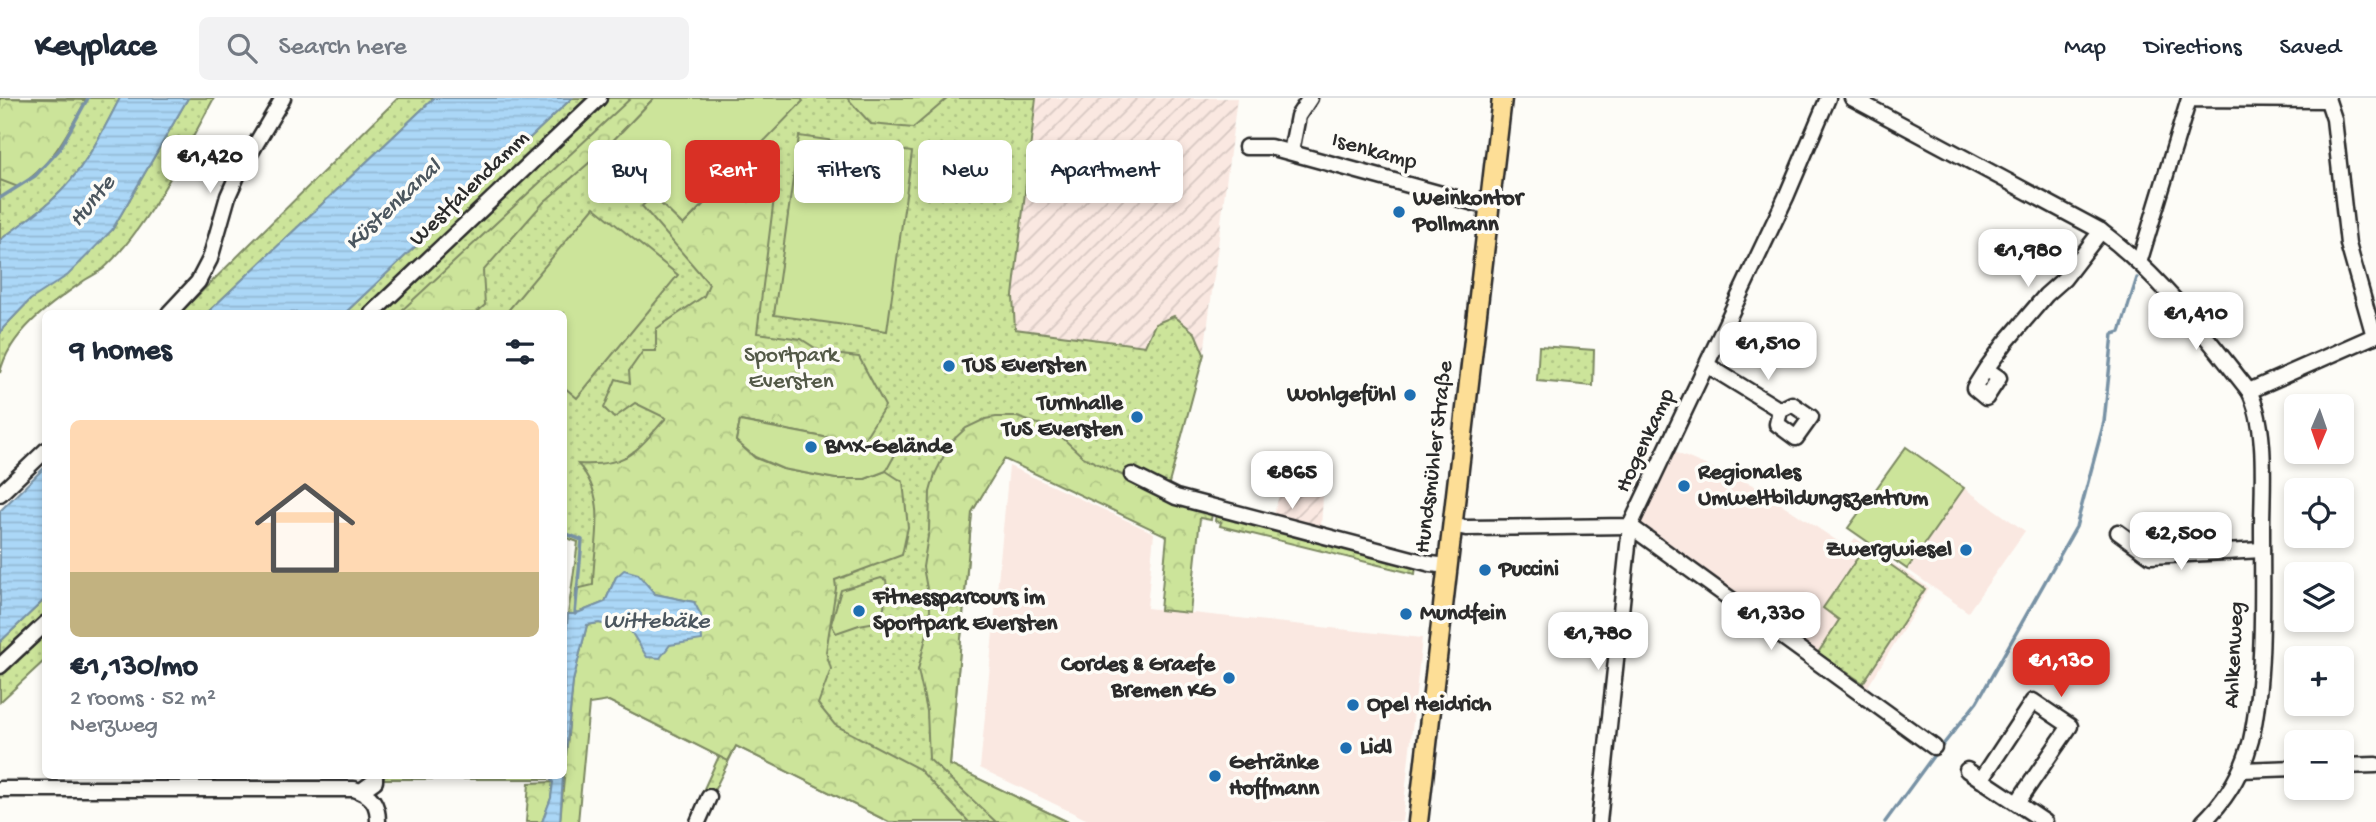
<!DOCTYPE html>
<html lang="en">
<head>
<meta charset="utf-8">
<style>
  :root { --surface:#fff; --page:#f2f2f3; --text:#1f2937; --muted:#747a83; --line:#e0e1e3; --accent:#d93025 }
  body { margin:0; font-family:"Gochi Hand",sans-serif; background:var(--page); color:var(--text); height:100vh; display:flex; flex-direction:column; font-size:26px; white-space:nowrap }
  * { box-sizing:border-box; margin:0 }
  p { font-size:23px; color:var(--muted) }
  .icon { flex:none; width:38px; height:38px; fill:none; stroke:currentColor; stroke-width:2; stroke-linecap:round; stroke-linejoin:round }
  .map { position:relative; flex:1; overflow:hidden }
  .sheet { position:absolute; left:42px; top:212px; width:525px; height:469px; display:flex; flex-direction:column; background:var(--surface); border-radius:10px; box-shadow:0 4px 10px #0003 }
  .sheet>* { flex:none }
  .guide { position:absolute; left:588px; top:42px; width:665px; height:63px; display:flex; gap:14px }
  .needle { width:46px; rotate:182deg }
  .fabs { position:absolute; left:2284px; top:296px; display:grid; gap:14px }
  .fabs a { display:grid; place-items:center; width:70px; height:70px; border-radius:10px; background:var(--surface); box-shadow:0 4px 10px #0003; font-size:35px }
  .price { position:absolute; translate:-50% -60px; padding:0 16px; border-radius:14px; background:#fff; color:#222; font-size:23px; line-height:46px; filter:drop-shadow(0 2px 4px #0008) }
  .price::after { content:''; position:absolute; left:50%; top:42px; width:21px; height:16px; margin-left:-10px; background:inherit; clip-path:polygon(0 0,100% 0,50% 100%) }
  .price.on { background:var(--accent); color:#fff }
  ul { padding:0; list-style:none }
  li { display:grid; align-content:center; gap:14px; height:371px; padding:0 28px }
  li span { display:grid; place-items:center; height:217px; border-radius:10px; color:#555 }
  li>.icon { margin-inline-start:auto }
  span .icon { width:126px; height:126px; fill:#fffc; stroke-width:1 }
  li b { font-size:30px }
  h2 { display:flex; justify-content:space-between; align-items:center; height:84px; padding:0 28px; font-size:30px }
  .pill { padding:0 24px; border-radius:10px; background:var(--surface); box-shadow:0 4px 10px #0003; font-size:24px; line-height:63px }
  .pill.on { background:var(--accent); color:#fff }
  header { display:flex; align-items:center; gap:42px; box-sizing:border-box; height:98px; padding:0 35px; background:var(--surface); border-bottom:2px solid var(--line) }
  header strong { font-size:33px }
  nav { display:flex; gap:38px; margin-inline-start:auto; font-size:24px }
  .search { width:490px; height:63px; background:var(--page); display:flex; align-items:center; gap:18px; box-sizing:border-box; padding:0 24px; border-radius:10px; color:var(--muted); font-size:26px }
  .map>svg:first-child { display:block }
  .built { fill:#fae8e1 }
  .industrial { fill:url(#industrial-furrows) }
  .green { fill:url(#green-dots); stroke:#7c8862; stroke-width:2 }
  .forest { fill:url(#forest-crowns); stroke:#7c8862; stroke-width:2 }
  .pitch { fill:#cce49a; stroke:#7c8862; stroke-width:2 }
  .water { fill:url(#water-rules); stroke:#7892a5; stroke-width:2 }
  .lines { fill:none; stroke-linecap:round; stroke-linejoin:round }
  .stream { stroke:#7892a5; stroke-width:3.5 }
  .minor-casing { stroke:#2b2b2b; stroke-width:19 }
  .major-casing { stroke:#2b2b2b; stroke-width:23 }
  .minor { stroke:#fdfcf7; stroke-width:14 }
  .major { stroke:#fdde96; stroke-width:18 }
  .poi-dot { fill:#1f6fb2; stroke:#fdfcf7; stroke-width:2.5 }
  .labels { text-anchor:middle; dominant-baseline:central; stroke-width:7; stroke-linejoin:round; paint-order:stroke }
  .street-label { font-size:23px; fill:#2b2b2b; stroke:#fdfcf7 }
  .poi-label { font-size:23px; font-weight:bold; fill:#2b2b2b; stroke:#fdfcf7; text-anchor:start }
  .park-label { font-size:23px; fill:#535947; stroke:#fdfcf7 }
  .water-label { font-size:24px; font-style:italic; fill:#4b565e; stroke:#fdfcf7 }
</style>
</head>
<body>
<header>
<strong>Keyplace</strong>
<div class="search"><svg class="icon" aria-label="search" viewBox="0 0 24 24"><circle cx="10" cy="10" r="6"/><path d="M15 15l6 6"/></svg>Search here</div>
<nav><a>Map</a><a>Directions</a><a>Saved</a></nav>
</header>
<div class="map">
<svg width="2376" height="724" viewBox="0 0 2376 724">
  <defs>
    <pattern id="industrial-furrows" width="10" height="10" patternUnits="userSpaceOnUse" patternTransform="scale(1.75)"><rect width="10" height="10" fill="#fae8e1"/><path d="M-1 1l2-2M0 10L10 0M9 11l2-2" fill="none" stroke="#d6c7c1"/></pattern>
    <pattern id="green-dots" width="8" height="8" patternUnits="userSpaceOnUse" patternTransform="scale(1.75)"><rect width="8" height="8" fill="#cce49a"/><path d="M2 2h.1M6 6h.1" fill="none" stroke="#afc485" stroke-width="1.8" stroke-linecap="round"/></pattern>
    <pattern id="forest-crowns" width="20" height="18" patternUnits="userSpaceOnUse" patternTransform="scale(1.75)"><rect width="20" height="18" fill="#cce49a"/><path d="M2 6a3 3 0 1 1 6 0M12 15a3 3 0 1 1 6 0" fill="none" stroke="#afc485"/></pattern>
    <pattern id="water-rules" width="6" height="5" patternUnits="userSpaceOnUse" patternTransform="scale(1.75)"><rect width="6" height="5" fill="#abd7f7"/><path d="M0 2.5h6" fill="none" stroke="#93b9d4"/></pattern>
  </defs>
  <rect width="100%" height="100%" fill="#fdfcf7"/>
  <filter id="ink" filterUnits="userSpaceOnUse"><feTurbulence type="fractalNoise" baseFrequency=".0143" numOctaves="2"/><feDisplacementMap in="SourceGraphic" scale="14" xChannelSelector="R" yChannelSelector="G"/><feConvolveMatrix kernelMatrix="1 2 1 2 8 2 1 2 1" color-interpolation-filters="sRGB"/></filter>
  <g filter="url(#ink)">
    <!-- built -->
    <g class="built">
      <polygon points="1667,351 1753,387 1848,450 1855,440 1929,490 1862,598 1630,428"/>
      <polygon points="1009,368 1154,435 1147,510 1422,540 1402,724 1092,724 980,670"/>
      <polygon points="1964,390 2025,433 1968,514 1907,471"/>
    </g>
    <!-- industrial -->
    <g class="industrial">
      <polygon points="1036,0 1237,0 1204,256 1195,235 1145,248 1015,231 1013,198"/>
      <polygon points="1286,372 1324,383 1321,429 1274,416"/>
    </g>
    <!-- green -->
    <g class="green">
      <path d="M0 0H120C102 35 82 76 51 103 35 117 17 129 0 142Z"/>
      <path d="M188 0H214C187 50 145 134 103 171 98 175 91 178 85 182 52 205 9 234 0 275V236L3 230 30 202 112 132Z"/>
      <polygon points="398,0 434,0 207,215 180,215"/>
      <polygon points="572,0 1036,0 1013,198 1015,231 1145,248 1155,226 1174,218 1195,235 1204,256 1165,400 1003,361 972,414 950,667 1068,724 889,724 736,648 711,699 702,695 719,658 609,603 575,516 568,516 578,444 564,439 564,215 345,215"/>
      <polygon points="1539,248 1594,252 1593,288 1537,283"/>
      <polygon points="1216,416 1416,468 1415,476 1220,428 1221,424 1215,423"/>
      <polygon points="1865,449 1925,491 1863,585 1818,555 1839,522 1823,510"/>
      <polygon points="45,501 45,562 0,604 0,544"/>
      <polygon points="384,677 551,677 550,681 384,681"/>
    </g>
    <!-- forest -->
    <g class="forest">
      <path d="M0 0 86 2C67 36 52 68 18 89L0 82Z"/>
      <polygon points="631,0 654,0 605,51 544,104 483,173 485,207 476,215 399,215"/>
      <polygon points="847,0 948,0 913,30 871,26"/>
      <path d="M735 74 775 92 757 235 801 241 823 255 859 259 885 308 861 346 740 323 736 343 755 360 783 371 836 381H865L886 373 903 384 908 429 902 457 835 482 836 490 826 554 831 571 818 606 835 627 919 671 969 724H889L736 648 728 663 609 603 589 606 578 724H560L573 583 587 527 599 525 630 532 694 504 655 496 638 476 616 479 605 504 575 516 576 491 593 487C593 444 610 402 578 366 628 369 635 354 666 320L635 305 614 320 604 310 616 281 630 285 629 273 643 253H656V231L704 198 709 186 642 108 653 98 683 127Z"/>
      <polygon points="996,319 1017,319 1053,331 1083,359 1141,386 1212,415 1211,422 1200,420 1190,515 1160,512 1167,438 1004,361 972,414 950,667 1068,724 996,724 929,661 927,613 918,572 930,523 930,507 923,469 929,432 930,394 935,376 950,345 966,330 985,321"/>
      <polygon points="553,684 551,700 542,724 526,724 529,685"/>
    </g>
    <!-- pitch -->
    <g class="pitch">
      <polygon points="654,0 800,0 803,3 683,127 605,51"/>
      <polygon points="799,38 912,54 887,233 774,217"/>
      <polygon points="594,109 678,177 577,300 564,289 564,215 506,215"/>
      <polygon points="740,323 897,353 886,373 865,381 836,381 783,371 755,359 736,343"/>
      <polygon points="1906,349 1964,390 1907,471 1848,430"/>
      <path d="M881 480 886 482C888 490 883 511 882 523L859 527 836 535 831 526 841 492Z"/>
    </g>
    <!-- water -->
    <g class="water">
      <path d="M120 0H188L112 132 68 177 30 202 3 230 0 236V142C17 129 35 117 51 103 82 76 102 35 120 0Z"/>
      <polygon points="434,0 572,0 345,215 207,215"/>
      <polygon points="45,369 45,501 0,544 0,413"/>
      <polygon points="624,472 638,476 655,496 694,504 701,517 702,542 670,547 660,560 647,559 630,532 599,525 587,527 573,583 564,674 564,560 568,516 575,516 605,504 616,479"/>
      <polygon points="551,677 563,677 560,724 542,724 551,700 553,684 550,681"/>
    </g>
    <g class="lines">
      <!-- stream -->
      <g class="stream">
        <polyline points="0,100 35,78 59,52 88,0"/>
        <polyline points="564,435 582,442 575,516"/>
        <polyline points="1942,648 1977,604 2076,429 2104,324 2113,236 2120,234 2137,180"/>
        <polyline points="1885,724 1934,657"/>
      </g>
      <!-- minor casing -->
      <g class="minor-casing">
        <g id="minor">
          <path d="M1852 0 2101 133C2160 177 2204 236 2249 293 2268 330 2262 389 2262 430 2262 496 2265 578 2251 642 2243 673 2226 702 2203 724"/>
          <polyline points="2327,0 2334,21 2348,146 2374,238"/>
          <polyline points="1246,49 1270,49 1489,109"/>
          <polyline points="1291,54 1298,18 1310,0"/>
          <polyline points="2139,165 2189,1 2327,2"/>
          <polyline points="169,215 198,184 210,161 228,98 237,78 283,0"/>
          <polyline points="372,215 599,0"/>
          <polyline points="1707,267 1780,312 1777,326 1796,340 1811,319 1792,306 1780,312"/>
          <polyline points="1986,271 1974,290 1986,300 1999,280 1986,271 2006,244 2046,197 2064,181 2101,133"/>
          <polyline points="2249,293 2376,237"/>
          <polyline points="1132,377 1176,399 1431,466 1448,468"/>
          <polyline points="0,396 46,352"/>
          <polyline points="1452,427 1466,430 1630,428 1786,99 1828,0"/>
          <polyline points="1630,428 1934,649"/>
          <polyline points="2118,434 2151,458 2262,452"/>
          <polyline points="0,568 46,525"/>
          <polyline points="2342,668 2376,667"/>
          <polyline points="1967,672 2045,724"/>
          <polyline points="2241,672 2296,670"/>
          <polyline points="1981,682 2033,603 2070,628 2017,705"/>
          <path d="M0 691H354C372 697 378 705 378 724"/>
          <polyline points="361,693 375,683 375,677"/>
          <polyline points="698,724 709,699"/>
          <polyline points="1599,724 1630,428"/>
        </g>
      </g>
      <!-- major casing -->
      <g class="major-casing">
        <polyline id="major" points="1418,724 1502,0"/>
      </g>
      <!-- minor -->
      <use href="#minor" class="minor"/>
      <!-- major -->
      <use href="#major" class="major"/>
    </g>
  </g>
  <!-- markers -->
  <g class="poi-dot">
    <circle cx="1399" cy="114" r="7"/>
    <circle cx="949" cy="268" r="7"/>
    <circle cx="1410" cy="297" r="7"/>
    <circle cx="1137" cy="319" r="7"/>
    <circle cx="811" cy="349" r="7"/>
    <circle cx="1684" cy="388" r="7"/>
    <circle cx="1966" cy="452" r="7"/>
    <circle cx="1485" cy="472" r="7"/>
    <circle cx="859" cy="513" r="7"/>
    <circle cx="1406" cy="516" r="7"/>
    <circle cx="1229" cy="580" r="7"/>
    <circle cx="1353" cy="607" r="7"/>
    <circle cx="1346" cy="650" r="7"/>
    <circle cx="1215" cy="678" r="7"/>
  </g>
  <g class="labels">
    <!-- street labels -->
    <g class="street-label">
      <text transform="translate(1374 54) rotate(16)">Isenkamp</text>
      <text transform="translate(470 91) rotate(-44)">Westfalendamm</text>
      <text transform="translate(1646 343) rotate(-65)">Hogenkamp</text>
      <text transform="translate(1435 359) rotate(-83)">Hundsmühler Straße</text>
      <text transform="translate(2235 557) rotate(-87)">Ahlkenweg</text>
    </g>
    <!-- poi labels -->
    <g class="poi-label">
      <text x="1413" y="101">Weinkontor<tspan x="1413" dy="26">Pollmann</tspan></text>
      <text x="963" y="268">TUS Eversten</text>
      <text x="1396" y="297" text-anchor="end">Wohlgefühl</text>
      <text x="1123" y="306" text-anchor="end">Turnhalle<tspan x="1123" dy="26">TuS Eversten</tspan></text>
      <text x="825" y="349">BMX-Gelände</text>
      <text x="1698" y="375">Regionales<tspan x="1698" dy="26">Umweltbildungszentrum</tspan></text>
      <text x="1952" y="452" text-anchor="end">Zwergwiesel</text>
      <text x="1499" y="472">Puccini</text>
      <text x="873" y="500">Fitnessparcours im<tspan x="873" dy="26">Sportpark Eversten</tspan></text>
      <text x="1420" y="516">Mundfein</text>
      <text x="1215" y="567" text-anchor="end">Cordes &amp; Graefe<tspan x="1215" dy="26">Bremen KG</tspan></text>
      <text x="1367" y="607">Opel Heidrich</text>
      <text x="1360" y="650">Lidl</text>
      <text x="1229" y="665">Getränke<tspan x="1229" dy="26">Hoffmann</tspan></text>
    </g>
    <!-- park labels -->
    <g class="park-label">
      <text x="791" y="258">Sportpark<tspan x="791" dy="26">Eversten</tspan></text>
    </g>
    <!-- water labels -->
    <g class="water-label">
      <text transform="translate(93 104) rotate(-51)">Hunte</text>
      <text transform="translate(394 108) rotate(-43)">Küstenkanal</text>
      <text x="656" y="524">Wittebäke</text>
    </g>
  </g>
</svg>
<div class="fabs">
<a><svg class="needle" viewBox="-14 -14 28 28"><path d="M0-13l5 13h-10z" fill="#e53935"/><path d="M0 13l5-13h-10z" fill="#747a83"/></svg></a>
<a><svg class="icon" aria-label="locate" viewBox="0 0 24 24"><circle cx="12" cy="12" r="6"/><path d="M12 2v4M12 18v4M2 12h4M18 12h4"/></svg></a>
<a><svg class="icon" aria-label="layers" viewBox="0 0 24 24"><path d="M12 4l9 5-9 5-9-5zM3 14l9 5 9-5"/></svg></a>
<a>+</a>
<a>−</a>
</div>
<b class="price" style="left:210px;top:97px">€1,420</b>
<b class="price" style="left:2028px;top:191px">€1,980</b>
<b class="price" style="left:2196px;top:254px">€1,410</b>
<b class="price" style="left:1768px;top:284px">€1,510</b>
<b class="price" style="left:1292px;top:413px">€865</b>
<b class="price" style="left:2181px;top:474px">€2,500</b>
<b class="price" style="left:1771px;top:554px">€1,330</b>
<b class="price" style="left:1598px;top:574px">€1,780</b>
<b class="price on" style="left:2061px;top:601px">€1,130</b>
<div class="guide">
<a class="pill">Buy</a>
<a class="pill on">Rent</a>
<a class="pill">Filters</a>
<a class="pill">New</a>
<a class="pill">Apartment</a>
</div>
<section class="sheet">
<h2>9 homes<svg class="icon" aria-label="filters" viewBox="0 0 24 24"><path d="M4 7h16M4 17h16"/><circle cx="9" cy="7" r="2"/><circle cx="15" cy="17" r="2"/></svg></h2>
<ul>
<li><span style="background:linear-gradient(#ffd9b3 70%,#c2b280 0)"><svg class="icon" aria-label="home" viewBox="0 0 24 24"><path d="M3 11l9-7 9 7M6 9v11h12V9"/></svg></span><div><b>€1,130/mo</b><p>2 rooms · 52 m²</p><p>Nerzweg</p></div></li>
</ul>
</section>
</div>
</body>
</html>
